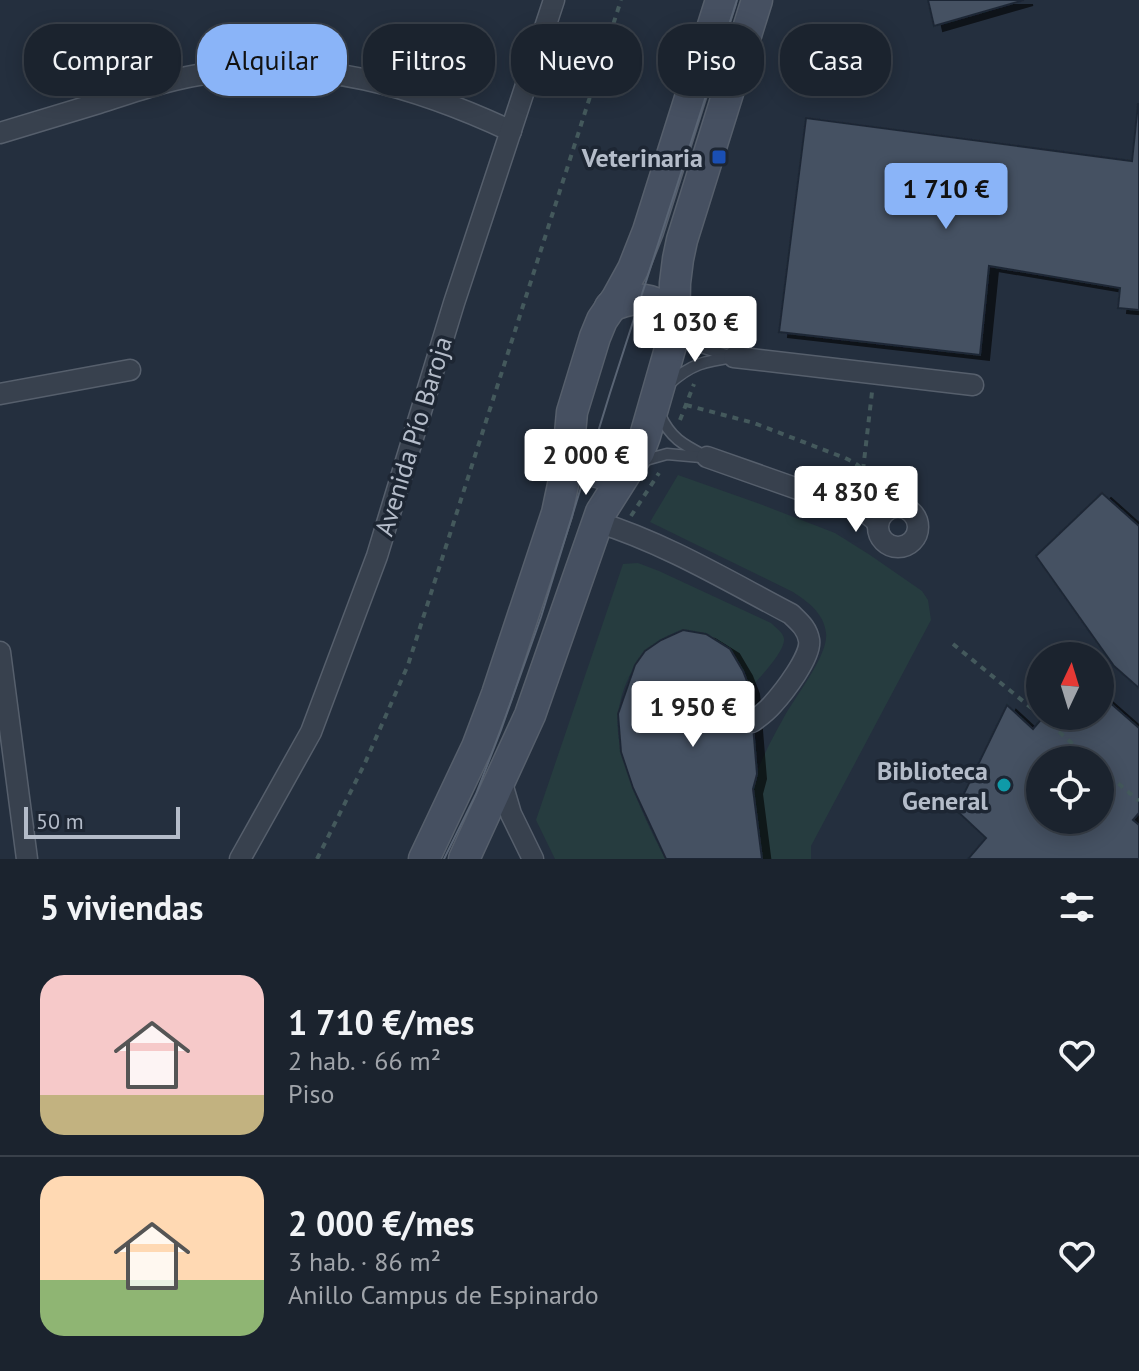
<!DOCTYPE html>
<html lang="es">
<head>
<meta charset="utf-8">
<style>
  :root { --surface:#1b232e; --page:#282f3a; --text:#f1f3f6; --muted:#a0a4aa; --line:#39404a; --accent:#8ab4f8 }
  body { margin:0; font-family:"PT Sans",sans-serif; background:var(--page); color:var(--text); height:100vh; display:flex; flex-direction:column; font-size:30px; white-space:nowrap }
  * { box-sizing:border-box; margin:0 }
  p { font-size:26px; color:var(--muted) }
  .icon { flex:none; width:44px; height:44px; fill:none; stroke:currentColor; stroke-width:2; stroke-linecap:round; stroke-linejoin:round }
  .map { position:relative; height:859px; overflow:hidden }
  .panel { display:flex; flex-direction:column; background:var(--surface); flex:1 }
  .panel>* { flex:none }
  .top-card { position:absolute; left:24px; top:24px; width:1092px; height:72px; display:flex; gap:16px }
  .needle { width:52px; rotate:4deg }
  .buttons { position:absolute; left:1026px; top:642px; display:grid; gap:16px }
  .buttons a { display:grid; place-items:center; width:88px; height:88px; border-radius:50%; background:var(--surface); box-shadow:0 4px 20px #0003,0 0 0 2px var(--line); font-size:40px }
  .scale { position:absolute; left:24px; bottom:20px; width:156px; box-sizing:border-box; padding-left:8px; border:4px solid #b4bcc9; border-top:0; font-size:22px; line-height:28px; white-space:nowrap; color:#b4bcc9; -webkit-text-stroke:6px #1d2633; paint-order:stroke }
  .price { position:absolute; translate:-50% -68px; padding:0 18px; border-radius:8px; background:#fff; color:#222; font-size:26px; line-height:52px; filter:drop-shadow(0 2px 4px #0008) }
  .price::after { content:''; position:absolute; left:50%; top:48px; width:24px; height:18px; margin-left:-12px; background:inherit; clip-path:polygon(0 0,100% 0,50% 100%) }
  .price.active { background:var(--accent); color:#111 }
  ul { padding:0; list-style:none }
  li { display:flex; align-items:center; gap:24px; height:200px; padding:0 40px }
  li+li { border-top:2px solid var(--line) }
  li span { display:grid; place-items:center; flex:none; width:224px; height:160px; border-radius:24px; color:#555 }
  li>.icon { margin-inline-start:auto }
  span .icon { width:96px; height:96px; fill:#fffc; stroke-width:1 }
  li b { font-size:34px }
  h2 { display:flex; justify-content:space-between; align-items:center; height:96px; padding:0 40px; font-size:34px }
  .tag { padding:0 28px; border-radius:32px; background:var(--surface); box-shadow:0 4px 20px #0003,0 0 0 2px var(--line); font-size:28px; line-height:72px }
  .tag.active { background:var(--accent); color:#111 }
  .map>svg:first-child { display:block }
  .green { fill:#263c3f }
  .building { fill:#455162; stroke:#1f2835; stroke-width:2; fill-rule:evenodd; filter:url(#shadow) }
  .lines { fill:none; stroke-linecap:round; stroke-linejoin:round }
  .lane-casing { stroke:#565f6c; stroke-width:13 }
  .street-casing { stroke:#565f6c; stroke-width:23 }
  .secondary-casing { stroke:#565f6c; stroke-width:33 }
  .path { stroke:#44595c; stroke-width:4; stroke-dasharray:6 6; stroke-linecap:butt }
  .lane { stroke:#38414e; stroke-width:10 }
  .street { stroke:#38414e; stroke-width:20 }
  .secondary { stroke:#465061; stroke-width:30 }
  .tram { stroke:#5a6575; stroke-width:2 }
  .transit-dot { fill:#1a4fb4; stroke:#1d2633; stroke-width:3 }
  .culture-dot { fill:#0f9aa8; stroke:#1d2633; stroke-width:3 }
  .labels { text-anchor:middle; dominant-baseline:central; stroke-width:7; stroke-linejoin:round; paint-order:stroke }
  .poi-label { font-size:26px; font-weight:bold; fill:#b4bcc9; stroke:#1d2633; text-anchor:end }
  .street-label { font-size:26px; fill:#b4bcc9; stroke:#1d2633 }
</style>
</head>
<body>
<div class="map">
<svg width="1139" height="859" viewBox="0 0 1139 859">
  <defs>
    <filter id="shadow"><feDropShadow dx="9" dy="5" stdDeviation="0" flood-color="#0009"/></filter>
  </defs>
  <rect width="100%" height="100%" fill="#242f3e"/>
  <!-- green -->
  <g class="green">
    <path d="M678 475 760 504 835 533 870 555 922 591 928 600 931 620 811 846V859H762C760 840 751 803 753 786 756 768 774 735 783 719 794 698 829 655 826 633 824 613 808 602 793 592L650 522Z"/>
    <path d="M638 563 659 571 771 623C776 628 783 632 784 639 785 652 758 679 750 689 745 676 740 661 731 650 724 643 709 635 699 633 693 632 687 630 681 631 644 640 622 679 618 715 613 752 647 826 666 859H555L536 820 623 564Z"/>
  </g>
  <!-- building -->
  <g class="building">
    <polygon points="928,0 1024,0 934,26"/>
    <polygon points="1138,104 1139,104 1139,310 1118,308 1120,288 989,266 980,355 779,332 806,118 1132,161"/>
    <polygon points="1102,493 1139,526 1139,688 1114,666 1036,556"/>
    <polygon points="683,630 706,634 730,649 743,671 750,689 757,774 753,789 762,859 666,859 633,788 621,752 618,714 635,665 645,651 661,640"/>
    <path d="M1100 694 1139 728V813L1133 820 1139 825V859H968L986 838 956 810 1007 705 1033 729 1044 716H1100ZM1040 760H1100V820H1040Z"/>
  </g>
  <g class="lines">
    <!-- lane casing -->
    <g class="lane-casing">
      <g id="lane">
        <polyline points="681,330 698,346 729,356"/>
        <path d="M669 384C691 364 705 361 734 357"/>
        <path d="M660 415C671 439 684 445 707 457"/>
        <polyline points="642,461 667,454 701,457"/>
        <polyline points="852,508 871,523 878,534"/>
        <polyline points="854,509 887,510"/>
      </g>
    </g>
    <!-- street casing -->
    <g class="street-casing">
      <g id="street">
        <path d="M0 133C33 123 66 113 99 103 136 91 172 78 211 73 316 57 417 87 511 131"/>
        <polyline points="734,357 973,385"/>
        <polyline points="0,394 130,370"/>
        <polyline points="707,457 852,508"/>
        <circle cx="898" cy="527" r="20"/>
        <path d="M597 522C665 543 728 581 791 614 799 622 807 628 809 640 812 656 783 693 772 705 766 712 759 717 752 722"/>
        <polyline points="0,652 27,859"/>
        <polyline points="501,780 511,814 533,859"/>
        <polyline points="240,859 311,732 377,556 454,303 554,0"/>
      </g>
    </g>
    <!-- secondary casing -->
    <g class="secondary-casing">
      <g id="secondary">
        <path d="M610 307C633 295 659 296 674 320"/>
        <path d="M569 447C584 474 602 479 630 467"/>
        <polyline points="424,859 477,747 497,694 557,513 567,466 572,412 595,337 602,320 617,298 633,269 648,231 721,0"/>
        <polyline points="464,859 530,715 601,512 639,452 645,436 674,335 675,283 678,259 682,240 757,0"/>
      </g>
    </g>
    <!-- path -->
    <g class="path">
      <path d="M686 405 754 423 845 458C863 467 866 469 859 489"/>
      <polyline points="680,420 694,384"/>
      <polyline points="863,470 872,392"/>
      <polyline points="631,516 659,473"/>
      <polyline points="953,644 1040,715"/>
      <polyline points="1041,716 1091,760"/>
      <polyline points="1100,768 1139,801"/>
      <polyline points="317,859 365,763 408,665 621,0"/>
    </g>
    <!-- lane -->
    <use href="#lane" class="lane"/>
    <!-- street -->
    <use href="#street" class="street"/>
    <!-- secondary -->
    <use href="#secondary" class="secondary"/>
    <!-- tram -->
    <polyline class="tram" points="444,859 476,794 501,730 541,617 610,393 737,0"/>
  </g>
  <!-- markers -->
  <rect class="transit-dot" x="711" y="149" width="16" height="16" rx="4"/>
  <circle class="culture-dot" cx="1004" cy="785" r="8"/>
  <g class="labels">
    <!-- poi labels -->
    <g class="poi-label">
      <text x="703" y="157">Veterinaria</text>
      <text x="988" y="770">Biblioteca<tspan x="988" dy="30">General</tspan></text>
    </g>
    <!-- street labels -->
    <g class="street-label">
      <text transform="translate(413 436) rotate(-73)">Avenida Pío Baroja</text>
    </g>
  </g>
</svg>
<div class="buttons">
<a><svg class="needle" viewBox="-14 -14 28 28"><path d="M0-13l5 13h-10z" fill="#e53935"/><path d="M0 13l5-13h-10z" fill="#a0a4aa"/></svg></a>
<a><svg class="icon" aria-label="locate" viewBox="0 0 24 24"><circle cx="12" cy="12" r="6"/><path d="M12 2v4M12 18v4M2 12h4M18 12h4"/></svg></a>
</div>
<div class="scale">50 m</div>
<b class="price active" style="left:946px;top:231px">1 710 €</b>
<b class="price" style="left:695px;top:364px">1 030 €</b>
<b class="price" style="left:586px;top:497px">2 000 €</b>
<b class="price" style="left:856px;top:534px">4 830 €</b>
<b class="price" style="left:693px;top:749px">1 950 €</b>
<div class="top-card">
<a class="tag">Comprar</a>
<a class="tag active">Alquilar</a>
<a class="tag">Filtros</a>
<a class="tag">Nuevo</a>
<a class="tag">Piso</a>
<a class="tag">Casa</a>
</div>
</div>
<section class="panel">
<h2>5 viviendas<svg class="icon" aria-label="filters" viewBox="0 0 24 24"><path d="M4 7h16M4 17h16"/><circle cx="9" cy="7" r="2"/><circle cx="15" cy="17" r="2"/></svg></h2>
<ul>
<li><span style="background:linear-gradient(#f6c9c9 75%,#c2b280 0)"><svg class="icon" aria-label="home" viewBox="0 0 24 24"><path d="M3 11l9-7 9 7M6 9v11h12V9"/></svg></span><div><b>1 710 €/mes</b><p>2 hab. · 66 m²</p><p>Piso</p></div><svg class="icon" aria-label="heart" viewBox="0 0 24 24"><path d="M12 20l-8-8c-3-5 5-10 8-4 3-6 11-1 8 4z"/></svg></li>
<li><span style="background:linear-gradient(#ffd9b3 65%,#8fb573 0)"><svg class="icon" aria-label="home" viewBox="0 0 24 24"><path d="M3 11l9-7 9 7M6 9v11h12V9"/></svg></span><div><b>2 000 €/mes</b><p>3 hab. · 86 m²</p><p>Anillo Campus de Espinardo</p></div><svg class="icon" aria-label="heart" viewBox="0 0 24 24"><path d="M12 20l-8-8c-3-5 5-10 8-4 3-6 11-1 8 4z"/></svg></li>
</ul>
</section>
</body>
</html>
